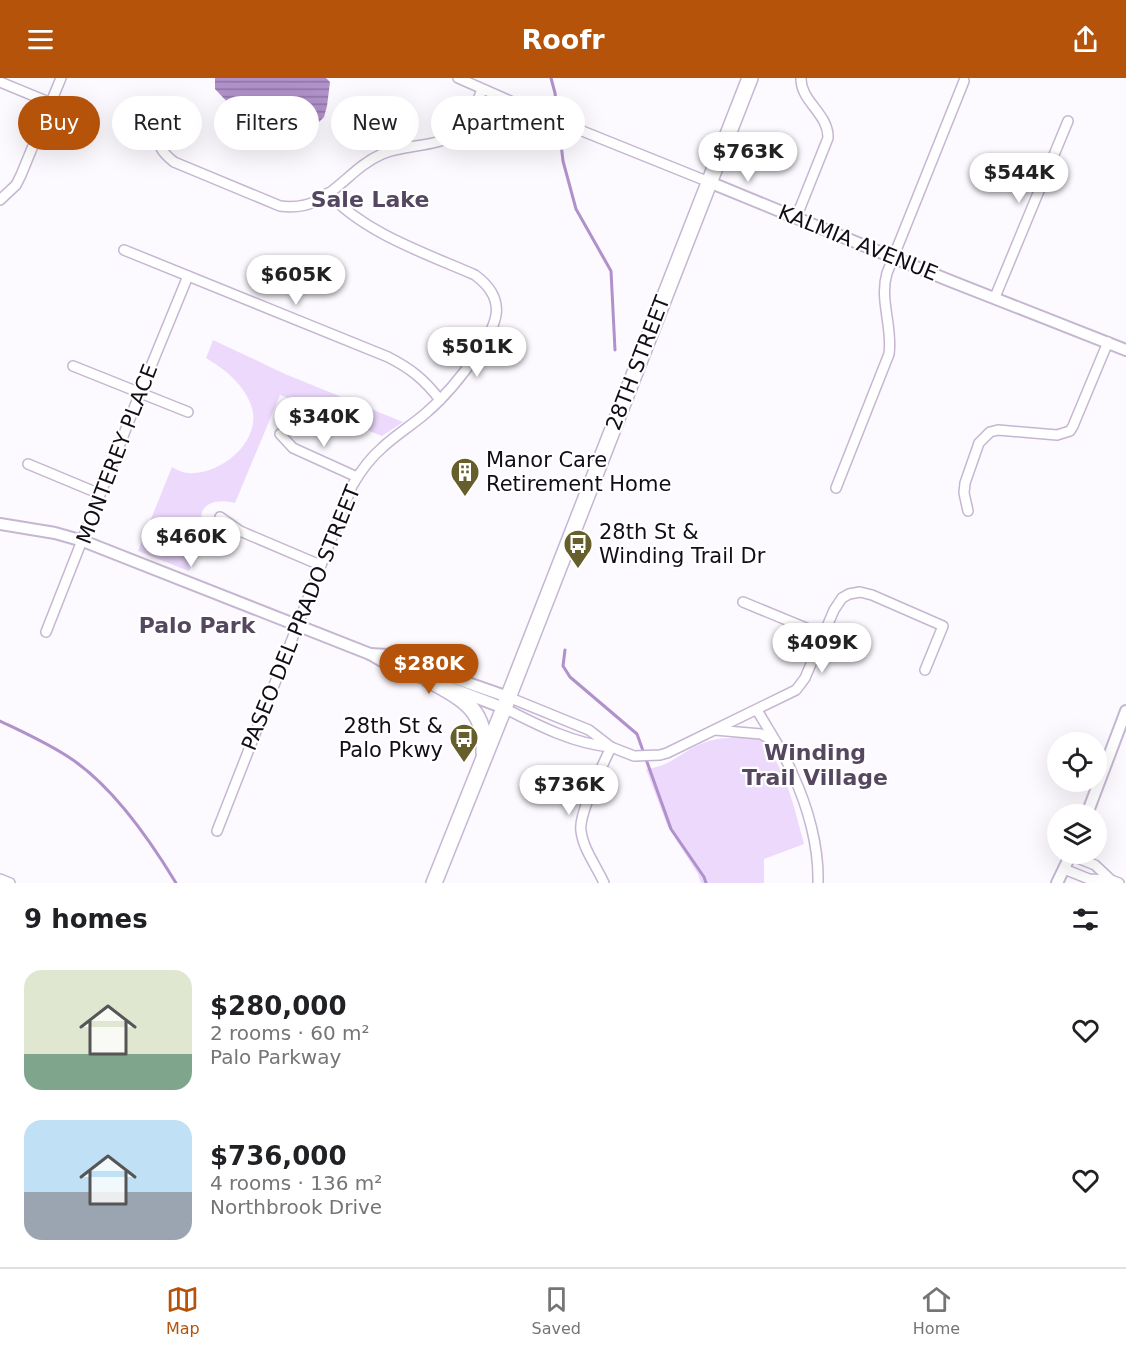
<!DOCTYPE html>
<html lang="en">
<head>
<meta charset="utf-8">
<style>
  :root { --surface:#fff; --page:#f2f2f2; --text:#202124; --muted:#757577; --line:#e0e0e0; --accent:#b45309 }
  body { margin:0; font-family:"DejaVu Sans",sans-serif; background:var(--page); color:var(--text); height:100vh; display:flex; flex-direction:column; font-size:22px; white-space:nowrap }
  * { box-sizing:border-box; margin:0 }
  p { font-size:20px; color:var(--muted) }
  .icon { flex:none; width:33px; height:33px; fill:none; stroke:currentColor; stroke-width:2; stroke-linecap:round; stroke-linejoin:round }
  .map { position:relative; height:805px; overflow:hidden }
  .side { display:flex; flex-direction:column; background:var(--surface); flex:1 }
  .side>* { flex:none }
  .hud { position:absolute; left:18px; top:18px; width:600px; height:54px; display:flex; gap:12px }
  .fabs { position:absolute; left:1047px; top:654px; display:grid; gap:12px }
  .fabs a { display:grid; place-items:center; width:60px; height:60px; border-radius:50%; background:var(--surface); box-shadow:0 6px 24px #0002; font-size:30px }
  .price { position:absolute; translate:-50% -51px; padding:0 14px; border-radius:21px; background:#fff; color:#222; font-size:20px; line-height:39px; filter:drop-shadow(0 2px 3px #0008) }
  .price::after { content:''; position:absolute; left:50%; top:36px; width:18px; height:14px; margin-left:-9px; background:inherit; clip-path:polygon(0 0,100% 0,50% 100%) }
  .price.current { background:var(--accent); color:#fff }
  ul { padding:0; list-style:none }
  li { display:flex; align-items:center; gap:18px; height:150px; padding:0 24px }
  li span { display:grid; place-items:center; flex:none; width:168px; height:120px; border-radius:18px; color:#555 }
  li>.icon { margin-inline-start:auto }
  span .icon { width:72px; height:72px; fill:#fffc; stroke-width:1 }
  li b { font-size:26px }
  h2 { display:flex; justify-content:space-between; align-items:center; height:72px; padding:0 24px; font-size:26px }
  .tag { padding:0 21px; border-radius:27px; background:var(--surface); box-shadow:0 6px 24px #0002; font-size:21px; line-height:54px }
  .tag.current { background:var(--accent); color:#fff }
  header { display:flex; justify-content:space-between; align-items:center; height:78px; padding:0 24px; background:var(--accent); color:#fff; font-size:27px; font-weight:600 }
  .menu { display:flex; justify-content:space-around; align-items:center; height:84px; border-top:2px solid var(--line); background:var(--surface); font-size:16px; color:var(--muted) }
  .menu a { display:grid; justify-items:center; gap:3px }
  .menu .current { color:var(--accent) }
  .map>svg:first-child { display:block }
  .park { fill:#ecd9fc }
  .water { fill:url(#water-rules) }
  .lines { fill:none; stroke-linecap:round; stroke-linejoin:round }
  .stream { stroke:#b091ca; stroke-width:3 }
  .minor-casing { stroke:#c5b6d2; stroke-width:12 }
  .tertiary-casing { stroke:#c5b6d2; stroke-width:14 }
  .trunk-casing { stroke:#c5b6d2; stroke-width:18 }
  .minor { stroke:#fff; stroke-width:9 }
  .tertiary { stroke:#fff; stroke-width:10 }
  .trunk { stroke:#fff; stroke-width:15 }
  .labels { text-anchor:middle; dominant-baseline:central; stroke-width:4.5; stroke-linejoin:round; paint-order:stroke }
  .street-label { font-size:21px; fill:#120d16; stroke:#fff }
  .poi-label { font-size:21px; fill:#120d16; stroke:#fff; text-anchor:start }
  .neighbourhood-label { font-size:22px; font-weight:bold; fill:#55475f; stroke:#fff }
</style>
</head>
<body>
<header><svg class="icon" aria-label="menu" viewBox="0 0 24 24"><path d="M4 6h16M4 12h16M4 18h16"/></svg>Roofr<svg class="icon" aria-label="share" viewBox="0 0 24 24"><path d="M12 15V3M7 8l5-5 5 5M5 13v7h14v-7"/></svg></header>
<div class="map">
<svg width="1126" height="805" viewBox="0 0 1126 805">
  <defs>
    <pattern id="water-rules" width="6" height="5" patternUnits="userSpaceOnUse" patternTransform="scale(1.5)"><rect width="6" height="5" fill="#b091ca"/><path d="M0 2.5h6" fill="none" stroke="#8e75a3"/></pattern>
  </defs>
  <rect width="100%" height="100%" fill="#fcf9ff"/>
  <!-- park -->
  <g class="park">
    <path d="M213 262 285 296 403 344 382 358 280 317 235 425C211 419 192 429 206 455L189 493 138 473 172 389C179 393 186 396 194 395 224 394 261 362 252 330 245 307 226 292 206 280Z"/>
    <path d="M759 660C786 687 794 730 804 766L764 781V805H701L698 796 668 749 646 691C674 688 683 671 706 664 723 658 742 660 759 660Z"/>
  </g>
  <!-- water -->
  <polygon class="water" points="215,0 326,0 330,4 327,28 324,39 319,44 314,42 305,45 300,56 291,57 232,29 215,11"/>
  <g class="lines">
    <!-- stream -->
    <g class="stream">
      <polyline points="551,0 555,15 563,83 576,131 611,193 615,272"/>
      <polyline points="565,572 563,588 570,599 637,656 671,751 704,799 706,805"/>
      <path d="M0 643C25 655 50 666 73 682 115 711 150 762 176 805"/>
    </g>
    <!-- minor casing -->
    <g class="minor-casing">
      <g id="minor">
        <polyline points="458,0 540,36 709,104"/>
        <polyline points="0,4 51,25"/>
        <path d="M130 36C151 44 151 52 161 70 164 76 169 80 174 84L280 128C329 135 343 93 382 76 405 66 436 70 457 55 471 45 475 27 482 12"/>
        <polyline points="0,122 16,107 21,97 61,0"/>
        <path d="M796 140 828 60C829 36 800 23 801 0"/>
        <path d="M124 172 388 279C410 290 425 302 440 322"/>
        <polyline points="995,219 1068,43"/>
        <polyline points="73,288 188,334"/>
        <polyline points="280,356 293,370 357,399"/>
        <polyline points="28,386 100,416"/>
        <path d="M836 410 889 276C893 249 879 222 887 195L964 3"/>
        <polyline points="968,433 964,415 965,405 979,365 990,354 998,352 1057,357 1070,353 1073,348 1108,264"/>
        <polyline points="220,439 240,453 320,487"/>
        <polyline points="743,524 823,557"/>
        <polyline points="46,554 140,315 188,198"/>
        <polyline points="508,619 589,652 611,669 634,678 660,677 667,675 796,612 805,600 834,532 842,520 849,516 860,514 872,517 943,548 925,592"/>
        <path d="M504 630C537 647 574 666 611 669"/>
        <path d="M757 632C769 653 784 674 793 697 808 729 819 769 818 805"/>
        <polyline points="715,652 761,656 774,663"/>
        <path d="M217 753 352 408C360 394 370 380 383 369 396 357 412 347 426 335 446 318 462 298 477 276 497 247 509 222 475 197 425 175 366 156 328 115"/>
        <polyline points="1070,777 1095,787 1111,802"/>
        <polyline points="1064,791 1089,801 1111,802 1119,805"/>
        <polyline points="0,801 10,805"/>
        <path d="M604 805C597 789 583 771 581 753 578 736 603 687 611 669"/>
      </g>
    </g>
    <!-- tertiary casing -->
    <g class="tertiary-casing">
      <g id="tertiary">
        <polyline points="709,104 948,202 1126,272"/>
        <polyline points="0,446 55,455 83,463 370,576 387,586 434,604"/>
        <polyline points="370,576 388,577 508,619"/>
        <polyline points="451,610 504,630"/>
        <polyline points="1087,736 1126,633"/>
        <polyline points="1057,805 1071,776"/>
      </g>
    </g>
    <!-- trunk casing -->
    <g class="trunk-casing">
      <g id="trunk">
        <path d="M429 602C463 621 486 631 484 675"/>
        <polyline points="434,805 504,630 750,0"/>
      </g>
    </g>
    <!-- minor -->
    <use href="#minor" class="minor"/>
    <!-- tertiary -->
    <use href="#tertiary" class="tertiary"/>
    <!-- trunk -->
    <use href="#trunk" class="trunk"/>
  </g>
  <!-- icons -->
  <defs>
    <g id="building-pin" transform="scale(1.5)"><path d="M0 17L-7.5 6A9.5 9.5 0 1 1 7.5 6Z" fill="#665f2c" stroke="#fff"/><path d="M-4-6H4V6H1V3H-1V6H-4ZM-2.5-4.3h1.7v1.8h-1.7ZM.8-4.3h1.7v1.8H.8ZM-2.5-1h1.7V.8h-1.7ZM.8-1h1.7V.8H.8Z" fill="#fff"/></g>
    <g id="bus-pin" transform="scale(1.5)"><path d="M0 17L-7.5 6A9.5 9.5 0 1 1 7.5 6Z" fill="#665f2c" stroke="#fff"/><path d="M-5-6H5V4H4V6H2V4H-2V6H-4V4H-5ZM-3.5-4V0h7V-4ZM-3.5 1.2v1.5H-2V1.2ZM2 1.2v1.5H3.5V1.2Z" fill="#fff"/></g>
  </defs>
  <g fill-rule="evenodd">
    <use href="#building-pin" x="465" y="394"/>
    <use href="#bus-pin" x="578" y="466"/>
    <use href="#bus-pin" x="464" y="660"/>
  </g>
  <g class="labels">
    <!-- street labels -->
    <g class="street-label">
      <text transform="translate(858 165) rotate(22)">KALMIA AVENUE</text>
      <text transform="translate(638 285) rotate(-69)">28TH STREET</text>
      <text transform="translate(117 376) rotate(-69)">MONTEREY PLACE</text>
      <text transform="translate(301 540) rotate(-68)">PASEO DEL PRADO STREET</text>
    </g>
    <!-- poi labels -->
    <g class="poi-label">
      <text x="486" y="382">Manor Care<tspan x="486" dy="24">Retirement Home</tspan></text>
      <text x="599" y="454">28th St &amp;<tspan x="599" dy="24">Winding Trail Dr</tspan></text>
      <text x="443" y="648" text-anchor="end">28th St &amp;<tspan x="443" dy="24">Palo Pkwy</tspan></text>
    </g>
    <!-- neighbourhood labels -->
    <g class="neighbourhood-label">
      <text x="370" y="121">Sale Lake</text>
      <text x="197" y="547">Palo Park</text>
      <text x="815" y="674">Winding<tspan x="815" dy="25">Trail Village</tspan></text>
    </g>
  </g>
</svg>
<div class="fabs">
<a><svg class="icon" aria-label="locate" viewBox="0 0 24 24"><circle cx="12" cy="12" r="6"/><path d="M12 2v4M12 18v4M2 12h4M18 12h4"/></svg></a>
<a><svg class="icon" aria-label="layers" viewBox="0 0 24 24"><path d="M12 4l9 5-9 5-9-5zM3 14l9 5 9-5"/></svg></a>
</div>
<b class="price" style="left:748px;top:105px">$763K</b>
<b class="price" style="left:1019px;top:126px">$544K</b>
<b class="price" style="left:296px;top:228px">$605K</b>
<b class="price" style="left:477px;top:300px">$501K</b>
<b class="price" style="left:324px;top:370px">$340K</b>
<b class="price" style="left:191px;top:490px">$460K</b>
<b class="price" style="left:822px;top:596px">$409K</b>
<b class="price current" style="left:429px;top:617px">$280K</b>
<b class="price" style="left:569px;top:738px">$736K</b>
<div class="hud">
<a class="tag current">Buy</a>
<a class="tag">Rent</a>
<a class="tag">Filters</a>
<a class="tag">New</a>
<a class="tag">Apartment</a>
</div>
</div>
<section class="side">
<h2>9 homes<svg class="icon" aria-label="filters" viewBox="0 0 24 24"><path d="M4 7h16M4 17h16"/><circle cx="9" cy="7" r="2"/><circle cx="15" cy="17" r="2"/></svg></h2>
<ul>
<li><span style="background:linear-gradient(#dfe7d0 70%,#7fa58c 0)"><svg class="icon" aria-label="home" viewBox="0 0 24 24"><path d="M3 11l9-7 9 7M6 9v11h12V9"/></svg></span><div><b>$280,000</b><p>2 rooms · 60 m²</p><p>Palo Parkway</p></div><svg class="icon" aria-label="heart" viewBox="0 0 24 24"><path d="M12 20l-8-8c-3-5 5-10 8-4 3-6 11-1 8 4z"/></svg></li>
<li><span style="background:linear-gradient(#bfe0f5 60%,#9aa5b1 0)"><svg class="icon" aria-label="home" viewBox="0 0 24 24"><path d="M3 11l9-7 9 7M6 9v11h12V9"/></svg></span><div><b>$736,000</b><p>4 rooms · 136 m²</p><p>Northbrook Drive</p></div><svg class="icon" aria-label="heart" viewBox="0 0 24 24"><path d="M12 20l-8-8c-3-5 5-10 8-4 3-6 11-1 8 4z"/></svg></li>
</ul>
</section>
<nav class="menu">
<a class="current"><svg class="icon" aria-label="map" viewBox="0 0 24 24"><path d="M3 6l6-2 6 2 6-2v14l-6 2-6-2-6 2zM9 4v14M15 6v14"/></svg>Map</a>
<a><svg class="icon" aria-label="saved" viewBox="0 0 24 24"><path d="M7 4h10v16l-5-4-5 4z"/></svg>Saved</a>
<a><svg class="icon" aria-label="home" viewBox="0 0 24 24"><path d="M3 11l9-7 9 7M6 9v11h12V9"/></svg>Home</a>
</nav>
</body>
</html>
